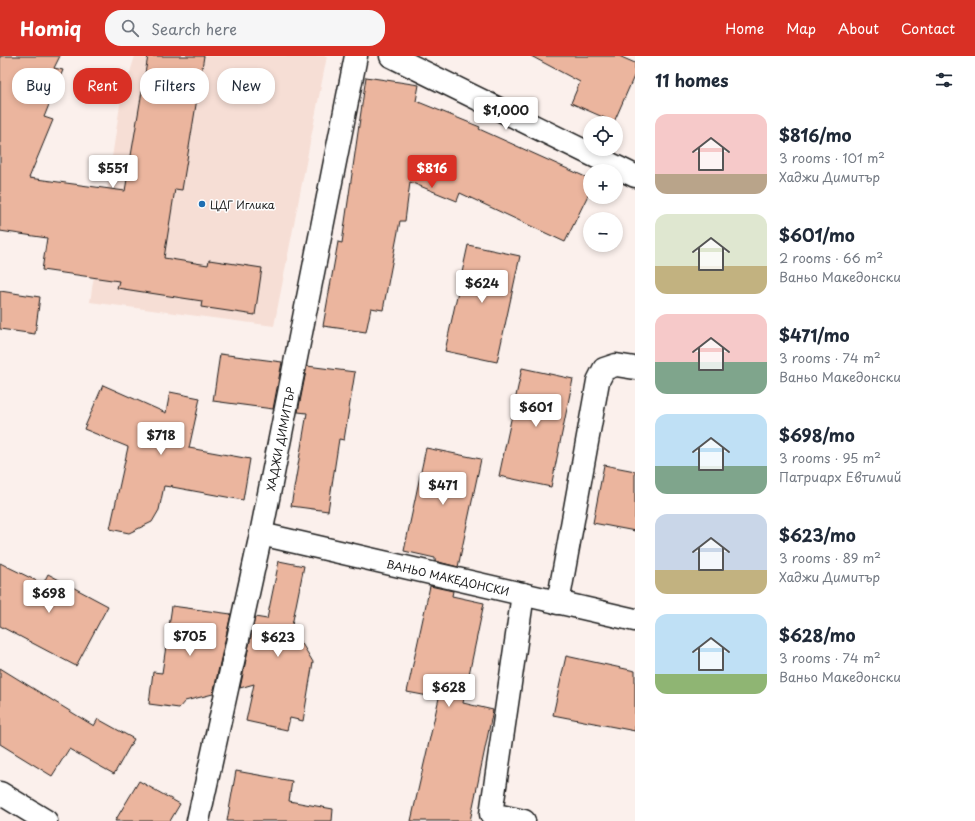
<!DOCTYPE html>
<html lang="en">
<head>
<meta charset="utf-8">
<style>
  :root { --surface:#fff; --page:#f6f6f7; --text:#1f2937; --muted:#747a83; --accent:#d93025 }
  body { margin:0; font-family:"Playpen Sans",sans-serif; background:var(--page); color:var(--text); height:100vh; display:flex; flex-direction:column; font-size:15px; white-space:nowrap }
  * { box-sizing:border-box; margin:0 }
  p { font-size:13px; color:var(--muted) }
  .icon { flex:none; width:22px; height:22px; fill:none; stroke:currentColor; stroke-width:2; stroke-linecap:round; stroke-linejoin:round }
  .map { position:relative; flex:1; overflow:hidden }
  .drawer { display:flex; flex-direction:column; background:var(--surface); width:340px }
  .drawer>* { flex:none }
  .hud { position:absolute; left:12px; top:12px; width:380px; height:36px; display:flex; gap:8px }
  .tools { position:absolute; left:583px; top:60px; display:grid; gap:8px }
  .tools a { display:grid; place-items:center; width:40px; height:40px; border-radius:50%; background:var(--surface); box-shadow:0 2px 6px #0003; font-size:20px }
  .price { position:absolute; translate:-50% -34px; padding:0 9px; border-radius:4px; background:#fff; color:#222; font-size:13px; line-height:26px; filter:drop-shadow(0 1px 2px #0008) }
  .price::after { content:''; position:absolute; left:50%; top:24px; width:12px; height:9px; margin-left:-6px; background:inherit; clip-path:polygon(0 0,100% 0,50% 100%) }
  .price.on { background:var(--accent); color:#fff }
  ul { padding:0; list-style:none }
  li { display:flex; align-items:center; gap:12px; height:100px; padding:0 20px }
  li span { display:grid; place-items:center; flex:none; width:112px; height:80px; border-radius:12px; color:#555 }
  li>.icon { margin-inline-start:auto }
  span .icon { width:48px; height:48px; fill:#fffc; stroke-width:1 }
  li b { font-size:17px }
  h2 { display:flex; justify-content:space-between; align-items:center; height:48px; padding:0 20px; font-size:17px }
  .tag { padding:0 14px; border-radius:16px; background:var(--surface); box-shadow:0 2px 6px #0003; font-size:14px; line-height:36px }
  .tag.on { background:var(--accent); color:#fff }
  header { display:flex; align-items:center; gap:24px; box-sizing:border-box; height:56px; padding:0 20px; background:var(--accent); color:#fff }
  header strong { font-size:19px }
  nav { display:flex; gap:22px; margin-inline-start:auto; font-size:14px }
  .search { width:280px; height:36px; background:var(--page); display:flex; align-items:center; gap:10px; box-sizing:border-box; padding:0 14px; border-radius:16px; color:var(--muted); font-size:15px }
  main { display:flex; flex:1; min-height:0 }
  .map>svg:first-child { display:block }
  .built { fill:#f6ded5 }
  .building { fill:#ebb59e; stroke:#1c1c1c }
  .lines { fill:none; stroke-linecap:round; stroke-linejoin:round }
  .minor-casing { stroke:#1c1c1c; stroke-width:25 }
  .minor { stroke:#fff; stroke-width:22 }
  .poi-dot { fill:#1f6fb2; stroke:#fff; stroke-width:1.5 }
  .labels { text-anchor:middle; dominant-baseline:central; stroke-width:3; stroke-linejoin:round; paint-order:stroke }
  .poi-label { font-size:11px; fill:#1c1c1c; stroke:#fff; text-anchor:start }
  .street-label { font-size:11px; fill:#1c1c1c; stroke:#fff }
</style>
</head>
<body>
<header>
<strong>Homiq</strong>
<div class="search"><svg class="icon" aria-label="search" viewBox="0 0 24 24"><circle cx="10" cy="10" r="6"/><path d="M15 15l6 6"/></svg>Search here</div>
<nav><a>Home</a><a>Map</a><a>About</a><a>Contact</a></nav>
</header>
<main>
<div class="map">
<svg width="635" height="765" viewBox="0 0 635 765">
  <rect width="100%" height="100%" fill="#fbf0ec"/>
  <filter id="ink" filterUnits="userSpaceOnUse"><feTurbulence type="fractalNoise" baseFrequency=".025" numOctaves="2"/><feDisplacementMap in="SourceGraphic" scale="8" xChannelSelector="R" yChannelSelector="G"/><feConvolveMatrix kernelMatrix="1 2 1 2 8 2 1 2 1" color-interpolation-filters="sRGB"/></filter>
  <g filter="url(#ink)">
    <!-- built -->
    <polygon class="built" points="135,0 327,0 274,270 90,246 120,49"/>
    <!-- building -->
    <g class="building">
      <polygon points="0,0 60,0 54,12 63,14 44,61 53,64 29,122 125,135 148,0 204,0 182,134 175,133 164,202 208,209 209,204 262,212 255,259 201,251 202,245 117,232 119,225 42,214 47,182 0,175"/>
      <polygon points="531,0 619,0 635,7 635,18 614,66 571,47 580,26"/>
      <polygon points="366,21 419,29 416,45 480,71 479,73 590,123 590,135 565,186 460,137 457,145 410,126 405,165 400,165 383,254 371,252 366,276 323,270 338,186 342,187"/>
      <polygon points="468,189 520,200 497,306 445,295"/>
      <polygon points="0,235 40,241 35,278 0,273"/>
      <polygon points="220,298 282,306 273,353 213,345"/>
      <polygon points="307,310 355,316 344,384 339,383 328,455 291,450 307,357 298,356"/>
      <polygon points="522,312 573,323 551,431 499,420"/>
      <polygon points="103,329 166,357 170,336 200,342 189,392 250,403 243,444 172,431 172,429 171,431 164,430 159,454 152,466 129,477 110,473 128,391 84,373"/>
      <polygon points="426,392 481,403 458,511 435,505 435,502 404,495"/>
      <polygon points="604,409 635,415 635,475 593,467"/>
      <polygon points="279,505 304,510 289,584 301,586 313,606 303,665 290,662 287,674 246,665 254,628 240,632 255,561 267,563"/>
      <polygon points="0,507 43,528 48,518 108,550 76,610 0,570"/>
      <polygon points="430,530 453,535 452,540 484,547 463,647 493,654 470,765 411,765 439,642 407,636"/>
      <polygon points="172,550 231,558 213,638 185,645 179,652 149,648 153,616 162,617"/>
      <polygon points="566,600 635,615 635,675 553,659"/>
      <polygon points="0,612 94,670 98,663 134,683 114,718 69,693 52,720 0,688"/>
      <polygon points="236,715 292,725 289,745 333,753 332,765 227,765"/>
      <polygon points="139,725 180,748 170,765 115,765"/>
    </g>
    <g class="lines">
      <!-- minor casing -->
      <g class="minor-casing">
        <g id="minor">
          <polyline points="391,0 635,120"/>
          <path id="s1" d="M261 478 635 564"/>
          <polyline points="523,538 491,758 524,765"/>
          <polyline points="558,547 598,325 604,313 616,309 635,312"/>
          <polyline points="0,737 46,765"/>
          <path id="s2" d="M198 765 261 478 356 0"/>
        </g>
      </g>
      <!-- minor -->
      <use href="#minor" class="minor"/>
    </g>
  </g>
  <!-- markers -->
  <circle class="poi-dot" cx="202" cy="148" r="4"/>
  <g class="labels">
    <!-- poi labels -->
    <g class="poi-label">
      <text x="210" y="148">ЦДГ Иглика</text>
    </g>
    <!-- street labels -->
    <g class="street-label">
      <text stroke="none"><textPath href="#s2" startOffset="391">ХАДЖИ ДИМИТЪР</textPath></text>
      <text stroke="none"><textPath href="#s1" startOffset="192">ВАНЬО МАКЕДОНСКИ</textPath></text>
    </g>
  </g>
</svg>
<div class="tools">
<a><svg class="icon" aria-label="locate" viewBox="0 0 24 24"><circle cx="12" cy="12" r="6"/><path d="M12 2v4M12 18v4M2 12h4M18 12h4"/></svg></a>
<a>+</a>
<a>−</a>
</div>
<b class="price" style="left:506px;top:75px">$1,000</b>
<b class="price" style="left:113px;top:133px">$551</b>
<b class="price on" style="left:432px;top:133px">$816</b>
<b class="price" style="left:482px;top:248px">$624</b>
<b class="price" style="left:536px;top:372px">$601</b>
<b class="price" style="left:161px;top:400px">$718</b>
<b class="price" style="left:443px;top:450px">$471</b>
<b class="price" style="left:49px;top:558px">$698</b>
<b class="price" style="left:190px;top:601px">$705</b>
<b class="price" style="left:278px;top:602px">$623</b>
<b class="price" style="left:449px;top:652px">$628</b>
<div class="hud">
<a class="tag">Buy</a>
<a class="tag on">Rent</a>
<a class="tag">Filters</a>
<a class="tag">New</a>
</div>
</div>
<section class="drawer">
<h2>11 homes<svg class="icon" aria-label="filters" viewBox="0 0 24 24"><path d="M4 7h16M4 17h16"/><circle cx="9" cy="7" r="2"/><circle cx="15" cy="17" r="2"/></svg></h2>
<ul>
<li><span style="background:linear-gradient(#f6c9c9 75%,#b9a48a 0)"><svg class="icon" aria-label="home" viewBox="0 0 24 24"><path d="M3 11l9-7 9 7M6 9v11h12V9"/></svg></span><div><b>$816/mo</b><p>3 rooms · 101 m²</p><p>Хаджи Димитър</p></div></li>
<li><span style="background:linear-gradient(#dfe7d0 65%,#c2b280 0)"><svg class="icon" aria-label="home" viewBox="0 0 24 24"><path d="M3 11l9-7 9 7M6 9v11h12V9"/></svg></span><div><b>$601/mo</b><p>2 rooms · 66 m²</p><p>Ваньо Македонски</p></div></li>
<li><span style="background:linear-gradient(#f6c9c9 60%,#7fa58c 0)"><svg class="icon" aria-label="home" viewBox="0 0 24 24"><path d="M3 11l9-7 9 7M6 9v11h12V9"/></svg></span><div><b>$471/mo</b><p>3 rooms · 74 m²</p><p>Ваньо Македонски</p></div></li>
<li><span style="background:linear-gradient(#bfe0f5 65%,#7fa58c 0)"><svg class="icon" aria-label="home" viewBox="0 0 24 24"><path d="M3 11l9-7 9 7M6 9v11h12V9"/></svg></span><div><b>$698/mo</b><p>3 rooms · 95 m²</p><p>Патриарх Евтимий</p></div></li>
<li><span style="background:linear-gradient(#c9d6e8 70%,#c2b280 0)"><svg class="icon" aria-label="home" viewBox="0 0 24 24"><path d="M3 11l9-7 9 7M6 9v11h12V9"/></svg></span><div><b>$623/mo</b><p>3 rooms · 89 m²</p><p>Хаджи Димитър</p></div></li>
<li><span style="background:linear-gradient(#bfe0f5 75%,#8fb573 0)"><svg class="icon" aria-label="home" viewBox="0 0 24 24"><path d="M3 11l9-7 9 7M6 9v11h12V9"/></svg></span><div><b>$628/mo</b><p>3 rooms · 74 m²</p><p>Ваньо Македонски</p></div></li>
</ul>
</section>
</main>
</body>
</html>
